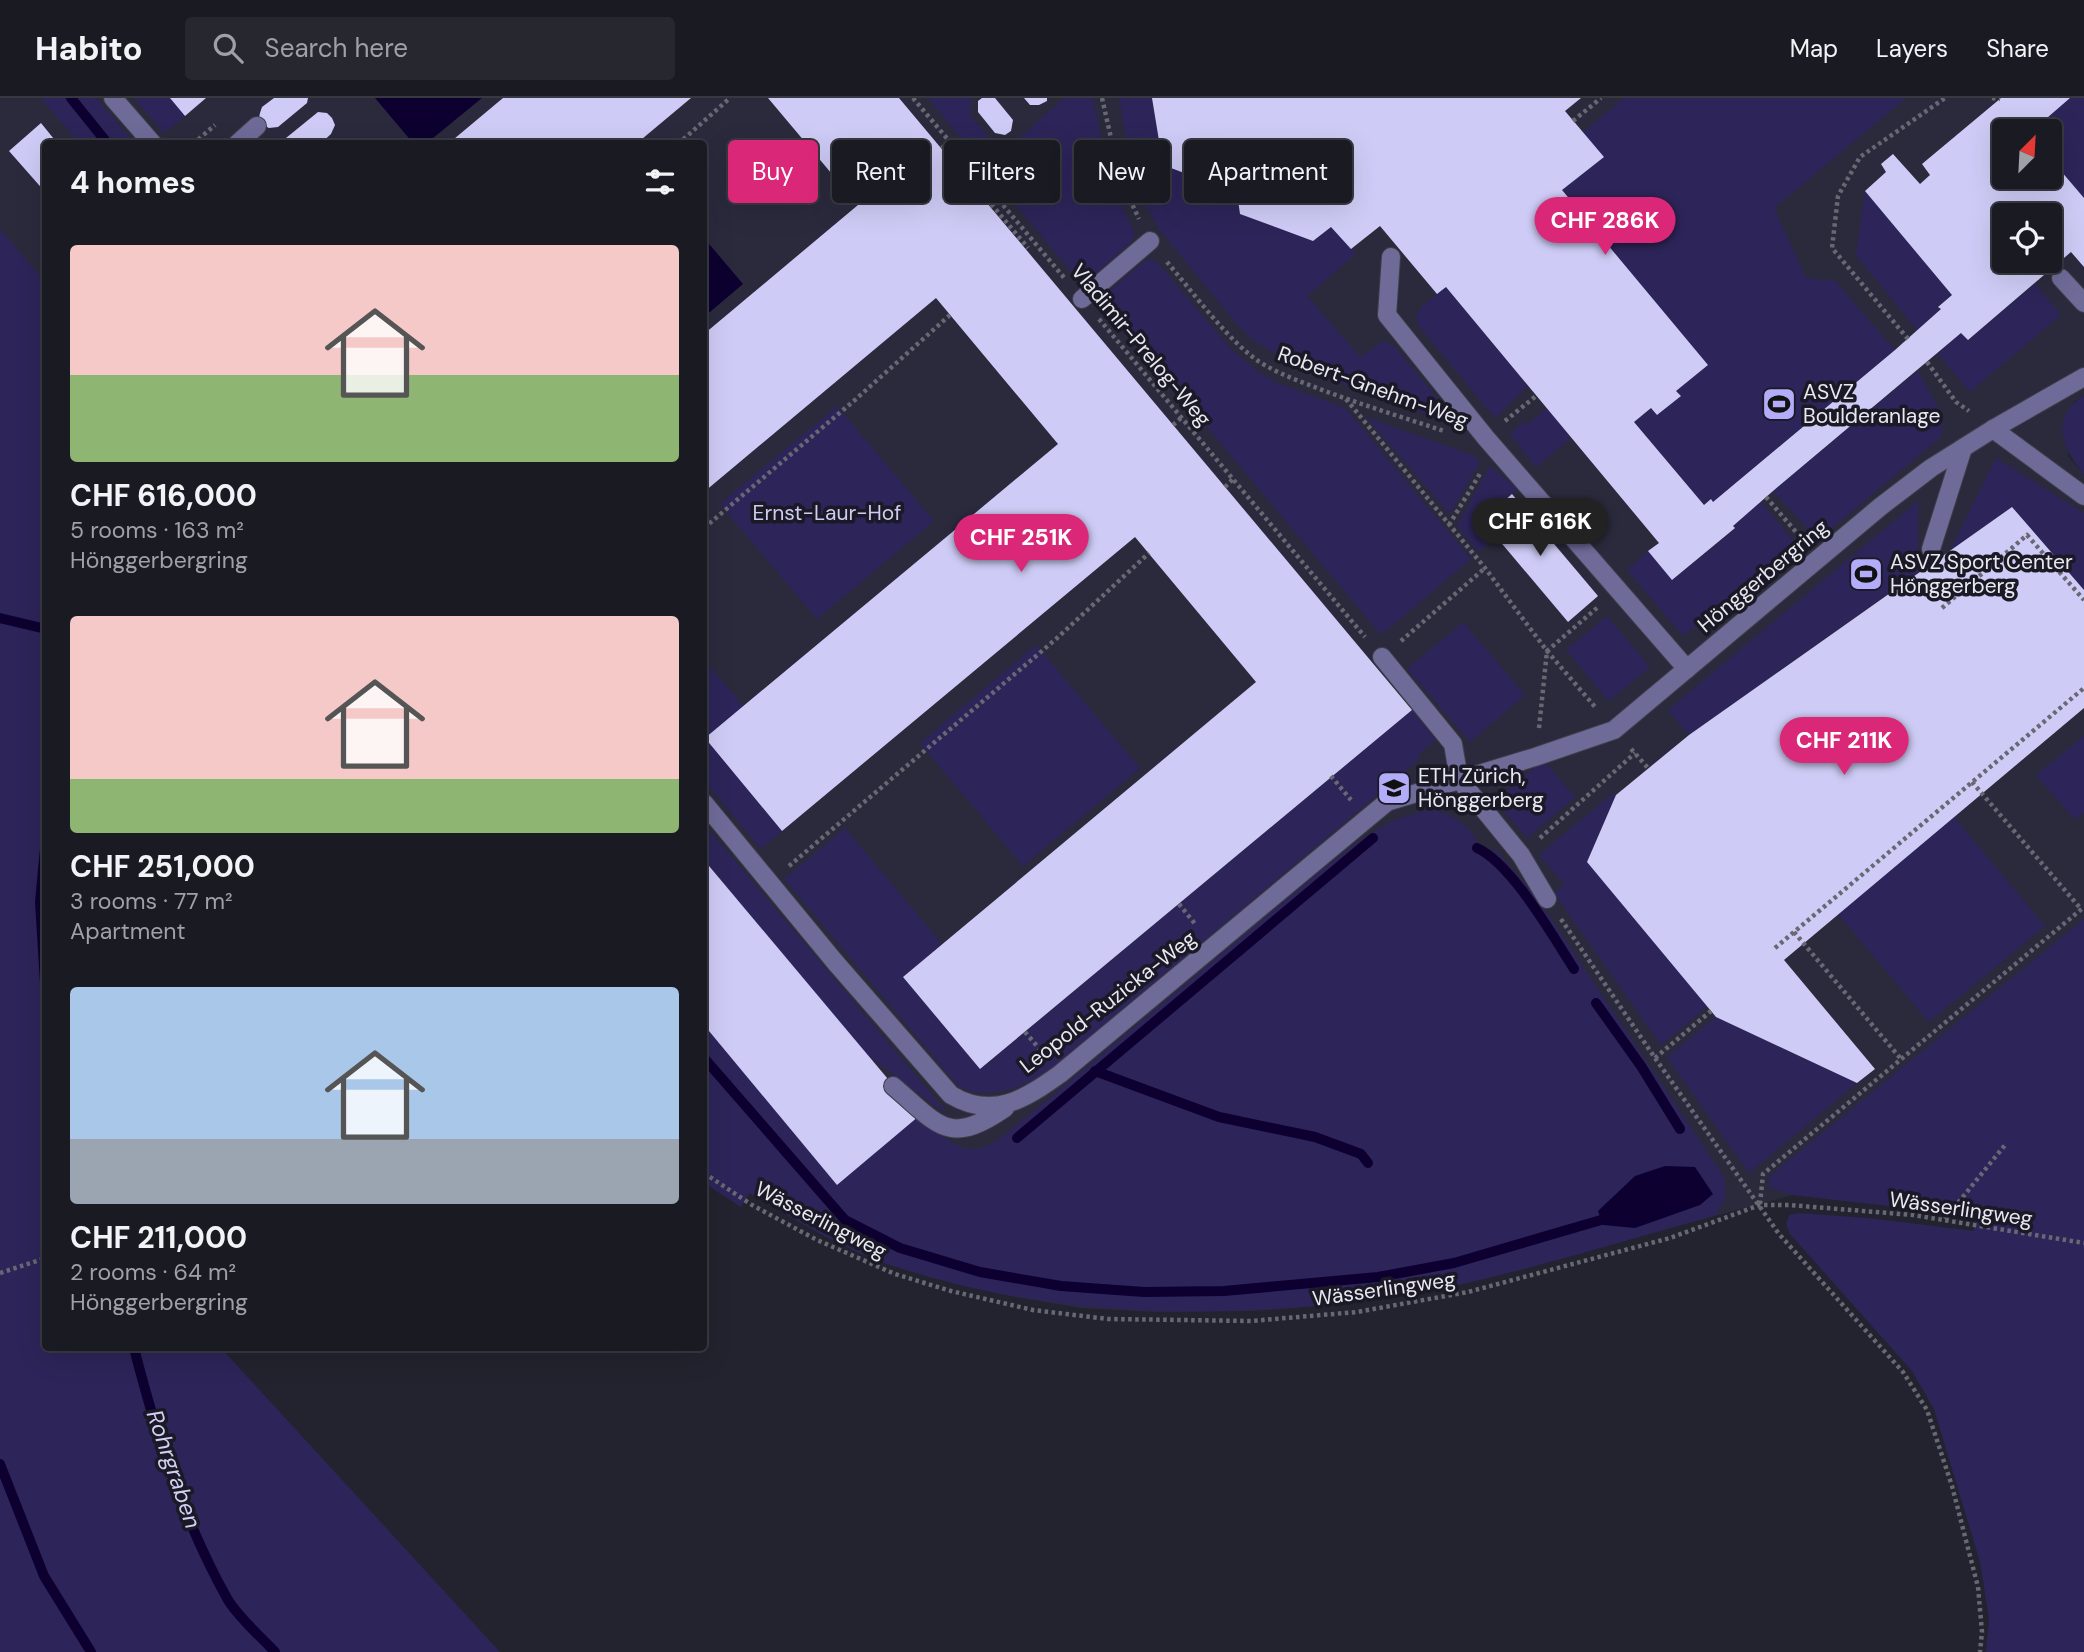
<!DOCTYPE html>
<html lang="en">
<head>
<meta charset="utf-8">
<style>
  :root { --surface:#1a1a23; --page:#272730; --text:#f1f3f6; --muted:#9fa1a6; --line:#383841; --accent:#db2777 }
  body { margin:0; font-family:"DM Sans",sans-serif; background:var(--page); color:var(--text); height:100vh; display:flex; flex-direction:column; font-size:26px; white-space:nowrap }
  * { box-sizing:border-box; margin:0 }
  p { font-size:23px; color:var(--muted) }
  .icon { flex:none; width:38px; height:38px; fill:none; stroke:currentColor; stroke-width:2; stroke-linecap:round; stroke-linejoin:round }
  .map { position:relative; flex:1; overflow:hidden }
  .sheet { position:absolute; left:42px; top:42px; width:665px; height:1211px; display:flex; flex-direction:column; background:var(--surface); border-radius:7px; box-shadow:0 7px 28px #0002,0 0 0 2px var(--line) }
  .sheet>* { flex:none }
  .top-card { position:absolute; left:728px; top:42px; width:665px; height:63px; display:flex; gap:14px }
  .needle { width:46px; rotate:24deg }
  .controls { position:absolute; left:1992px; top:21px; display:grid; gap:14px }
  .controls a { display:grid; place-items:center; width:70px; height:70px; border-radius:7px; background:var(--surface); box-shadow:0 7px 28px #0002,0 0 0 2px var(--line); font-size:35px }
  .price { position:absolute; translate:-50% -60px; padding:0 16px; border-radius:24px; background:var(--accent); color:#fff; font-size:23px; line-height:46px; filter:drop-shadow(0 2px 4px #0008) }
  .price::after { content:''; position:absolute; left:50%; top:42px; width:21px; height:16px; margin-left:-10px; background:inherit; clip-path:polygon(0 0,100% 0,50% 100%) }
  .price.on { background:#222; color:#fff }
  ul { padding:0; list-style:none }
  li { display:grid; align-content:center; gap:14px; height:371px; padding:0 28px }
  li span { display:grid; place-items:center; height:217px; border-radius:7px; color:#555 }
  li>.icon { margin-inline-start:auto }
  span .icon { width:126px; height:126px; fill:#fffc; stroke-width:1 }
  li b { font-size:30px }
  h2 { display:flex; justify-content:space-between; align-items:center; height:84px; padding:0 28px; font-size:30px }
  .chip { padding:0 24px; border-radius:7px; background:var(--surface); box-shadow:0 7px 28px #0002,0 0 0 2px var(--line); font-size:24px; line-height:63px }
  .chip.on { background:var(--accent); color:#fff }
  header { display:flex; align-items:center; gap:42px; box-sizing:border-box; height:98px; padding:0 35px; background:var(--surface); border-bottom:2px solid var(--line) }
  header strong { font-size:33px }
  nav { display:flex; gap:38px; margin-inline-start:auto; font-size:24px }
  .search { width:490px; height:63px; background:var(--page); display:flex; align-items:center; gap:18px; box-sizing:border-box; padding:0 24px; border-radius:7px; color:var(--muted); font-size:26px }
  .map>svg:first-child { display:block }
  .built { fill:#2b2a3d; fill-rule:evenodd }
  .green { fill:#2d2459 }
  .water { fill:#0d0030 }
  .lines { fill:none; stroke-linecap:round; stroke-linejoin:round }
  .stream { stroke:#0d0030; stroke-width:10 }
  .building { fill:#ceccf6; fill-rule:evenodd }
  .minor-casing { stroke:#3f3f4a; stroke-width:20 }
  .path { stroke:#686873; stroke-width:4.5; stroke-dasharray:3.5 3.5; stroke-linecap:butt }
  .minor { stroke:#6e6b99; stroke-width:18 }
  .labels { text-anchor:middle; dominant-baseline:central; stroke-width:7; stroke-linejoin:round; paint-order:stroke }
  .street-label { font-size:21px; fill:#e8e8f0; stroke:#1a1925 }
  .poi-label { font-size:21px; fill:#e8e8f0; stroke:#1a1925; text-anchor:start }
  .park-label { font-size:21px; fill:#ceccf1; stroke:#1a1925 }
  .water-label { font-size:23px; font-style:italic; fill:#d1cff4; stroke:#1a1925 }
</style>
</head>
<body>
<header>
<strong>Habito</strong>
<div class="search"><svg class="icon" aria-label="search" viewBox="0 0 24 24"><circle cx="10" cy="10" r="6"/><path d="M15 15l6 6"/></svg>Search here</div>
<nav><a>Map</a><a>Layers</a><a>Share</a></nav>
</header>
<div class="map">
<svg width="2084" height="1554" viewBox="0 0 2084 1554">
  <rect width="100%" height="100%" fill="#23232f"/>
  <!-- built -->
  <path class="built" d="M0 0H2084V298L2074 304 2068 358 2084 377V847L1977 1118 1793 1097 1448 1190 1354 1205 1253 1213 1157 1214 1081 1210 1005 1197 947 1183 888 1166 801 1125 704 1065V46H46L45 534 0 523ZM2004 33H2049V79H2004ZM2004 117H2049V163H2004Z"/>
  <!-- green -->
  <g class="green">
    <polygon points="41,0 96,0 135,45 79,45"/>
    <polygon points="134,0 170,0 185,18 164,35"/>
    <polygon points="928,0 971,0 970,17 991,42 1010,48 1064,0 1093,0 1112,90 1134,133 1133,142 1083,188"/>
    <polygon points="1119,0 1152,0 1163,67 1237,95 1240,116 1313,143 1331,129 1356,156 1307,198 1360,259 1383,243 1394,248 1458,325 1454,327 1301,271 1251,241 1235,224 1159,131 1139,95 1132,74"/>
    <polygon points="1624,0 1906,0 1774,110 1806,180 1835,183 1895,252 1713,404 1710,401 1704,407 1634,324 1651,310 1657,317 1680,297 1676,293 1707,267 1562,92 1583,34"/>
    <polygon points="2070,0 2084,0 2084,100 2049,59 2049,33 2032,33"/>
    <polygon points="1865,93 1952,197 1938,208 1941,211 1917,232 1856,157"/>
    <polygon points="0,131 46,185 46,1250 221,1250 500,1554 0,1554"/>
    <polygon points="1151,161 1157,164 1230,250 1256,272 1275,284 1345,310 1471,461 1381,537 1100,201 1144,163"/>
    <polygon points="2035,186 2061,217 1970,294 1938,256 1961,235 1969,242"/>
    <polygon points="1446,189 1528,288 1495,320 1418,227 1416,218 1421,209"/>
    <polygon points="1918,273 1943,319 1941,339 1818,442 1773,393"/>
    <path d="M2084 298V377C2064 352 2048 319 2084 298Z"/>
    <polygon points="837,308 934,423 817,521 720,406"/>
    <polygon points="1547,310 1571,340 1536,369 1510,336 1522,324 1526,327"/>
    <polygon points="1366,319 1472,357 1480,364 1450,416"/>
    <polygon points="1996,360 2084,415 2084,492 2012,409 1950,452"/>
    <polygon points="1490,368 1518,391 1482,422 1496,440 1478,454 1457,428"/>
    <polygon points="1918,403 1918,459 1938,460 1689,637 1668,612"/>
    <polygon points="1761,404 1804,455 1713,531 1705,521 1683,538 1627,472 1648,453 1673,482 1735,431 1733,428"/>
    <polygon points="1607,518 1650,569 1609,603 1566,552"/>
    <polygon points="1463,524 1525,597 1470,644 1407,571"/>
    <polygon points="1036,547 1140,670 1023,768 920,645"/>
    <polygon points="704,561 743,608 705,640 782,733 761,751 704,683"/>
    <path d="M1412 612 1436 642 1418 657 1421 660 1047 975C1018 990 990 1003 959 989L784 781 845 730 942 846 903 879 981 971Z"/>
    <polygon points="2084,638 2084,715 2075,722 2036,677"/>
    <polygon points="1543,662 1575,699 1527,740 1495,703"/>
    <polygon points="1613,695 1616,697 1587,764 1708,908 1661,947 1554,795 1564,786 1539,757"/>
    <path d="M1435 712C1454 717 1475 730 1478 750L1497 753 1541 806 1724 1079 1726 1100 1716 1117C1627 1142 1539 1169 1450 1189 1402 1200 1352 1205 1303 1209 1161 1220 1026 1212 890 1167 840 1150 794 1121 749 1095L741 1109 704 1085V927L837 1086 919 1018C936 1033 961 1060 987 1048 1001 1042 1015 1027 1028 1018L1334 762C1368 737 1391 717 1435 712Z"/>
    <polygon points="1954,719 2045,828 1929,924 1838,816"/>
    <polygon points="704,726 945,1012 943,1014 864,954 704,762"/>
    <polygon points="2084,821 2084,1554 1986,1554 1989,1521 1980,1464 1934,1311 1912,1273 1790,1136 1786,1126 1789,1117 1799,1115 1868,1120 1974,1133 1977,1118 1793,1097 1768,1089 1770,1079 1777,1072"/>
    <polygon points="1716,919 1857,985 1749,1075 1667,959"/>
  </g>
  <!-- water -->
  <g class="water">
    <polygon points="375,0 482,0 427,45 413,45"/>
    <polygon points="704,140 743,186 704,219 704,139"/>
    <polygon points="1665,1068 1695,1069 1713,1096 1700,1107 1635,1130 1603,1127 1598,1113 1635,1078"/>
  </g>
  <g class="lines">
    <!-- stream -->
    <g class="stream">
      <polyline points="71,0 108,46"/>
      <polyline points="0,520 46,531"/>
      <polyline points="46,740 40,804 46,901"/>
      <path d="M1477 750C1511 765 1553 838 1574 871"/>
      <polyline points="1596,905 1641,968 1680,1031"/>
      <polyline points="704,960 845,1122 900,1150 980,1174 1061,1188 1144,1194 1224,1193 1378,1179 1454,1165 1601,1122"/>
      <polyline points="1095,973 1219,1019 1315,1039 1361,1056 1368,1065"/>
      <polyline points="1017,1040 1373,740"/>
      <path d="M134 1250C156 1336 184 1424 228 1502 240 1521 260 1538 275 1554"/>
      <polyline points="0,1366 44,1478 91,1554"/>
    </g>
  </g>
  <!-- building -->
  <g class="building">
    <polygon points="170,0 206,0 185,18"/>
    <polygon points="274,0 308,0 307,5 278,29 269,30 263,27 259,20 260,15 262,9"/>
    <polygon points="503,0 691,0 636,46 448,46"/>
    <polygon points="768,0 899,0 1412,612 980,971 903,879 1256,584 1135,439 782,733 705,640 1058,346 936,200 704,394 704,236 858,107"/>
    <polygon points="982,0 995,0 1013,22 1011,33 1005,37 995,35 978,14 978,3"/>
    <polygon points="1024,0 1047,0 1047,3 1039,7 1030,7"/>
    <path d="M1152 0H1581L1565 13 1604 59 1562 92 1708 267 1676 293 1681 298 1657 317 1651 310 1634 324 1704 407 1711 401 1713 404 1895 252 1941 211 1938 209 1952 197 1865 93 1886 74 1881 66 1893 56 1920 86 1930 77 1922 66 2001 0H2070L2032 33H2004V79H2049V59L2084 100V169L2071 154 1968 242 1961 235 1773 393 1733 428 1735 430 1672 482 1648 453 1659 445 1446 189 1437 196 1380 128 1351 151 1331 129 1313 143 1240 116 1237 95 1163 67ZM2004 117H2049V163H2004Z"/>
    <polygon points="318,14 327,15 332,20 335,27 331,36 320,46 284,46 286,40"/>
    <polygon points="41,25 58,46 46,46 46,95 9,53"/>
    <polygon points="1512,396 1598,498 1568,524 1482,422"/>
    <polygon points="2012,409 2084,492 2084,610 1784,862 1875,971 1857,985 1716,919 1587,764 1616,697 1689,637"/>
    <polygon points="704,762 919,1018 837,1087 704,927"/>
  </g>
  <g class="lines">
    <!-- minor casing -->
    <g class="minor-casing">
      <g id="minor">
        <polyline points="113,0 153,46"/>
        <polyline points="237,46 257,28"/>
        <polyline points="1391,159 1387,217 1486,340 1687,571"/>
        <polyline points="2061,180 2084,205"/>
        <polyline points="1082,201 1150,143"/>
        <polyline points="1993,331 2084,398"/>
        <polyline points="1931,451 1963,350"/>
        <polyline points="1382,559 1453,646 1459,681 1521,757 1547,801"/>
        <path d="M704 705 835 864 951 997C993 1022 1025 1001 1060 976L1387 704 1535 659 1614 632 1880 409 1931 370 1993 331 2084 279"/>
        <path d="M893 988C939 1027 948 1049 1005 1010"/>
      </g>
    </g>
    <!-- path -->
    <g class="path">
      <polyline points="913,0 1066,182"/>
      <polyline points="1102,0 1120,80 1139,121"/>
      <polyline points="1992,0 2000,1"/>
      <polyline points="1573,23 1601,0"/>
      <polyline points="193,46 215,27"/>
      <polyline points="678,46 730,0"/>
      <polyline points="942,47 1028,150"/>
      <path d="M1167 164C1191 192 1221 233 1249 256 1268 272 1294 281 1317 290 1359 306 1402 319 1444 333"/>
      <polyline points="1099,221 1365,539"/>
      <polyline points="1908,241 1832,150 1838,98 1860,59 1945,0"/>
      <polyline points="1927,264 1956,304 1969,313"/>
      <polyline points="1346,301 1485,470 1547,553 1596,610"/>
      <polyline points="1505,323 1536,298"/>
      <polyline points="1173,327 1181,320"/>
      <polyline points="1225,389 1233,381"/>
      <polyline points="1766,399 1802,441"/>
      <polyline points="1449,427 1481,374"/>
      <polyline points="704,430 856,301 950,217"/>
      <polyline points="1942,510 2027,437 2084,502"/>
      <polyline points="1401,543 1485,470"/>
      <polyline points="1539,630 1547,553 1598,509"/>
      <polyline points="1631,651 1648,670"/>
      <polyline points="1331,678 1351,702"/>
      <polyline points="1972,684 2081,811"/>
      <polyline points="1540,740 1635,655"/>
      <polyline points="789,768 1056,541 1149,455"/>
      <polyline points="1179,806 1196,827"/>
      <polyline points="1561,821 1655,960 1779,1136 1903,1274 1927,1312 1952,1388 1978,1489 1982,1534 1980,1554"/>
      <polyline points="1794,834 1901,961"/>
      <polyline points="1775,850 2084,590"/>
      <polyline points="1025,934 1043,955"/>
      <polyline points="1655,960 1711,913"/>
      <polyline points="704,1075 752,1107 817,1142 895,1176 951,1193 1033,1212 1108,1221 1251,1223 1357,1214 1468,1194 1670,1140 1760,1107 1789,1107 1913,1117 2084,1145"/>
      <polyline points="1760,1106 1763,1076 2084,809"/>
      <polyline points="1945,1121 2005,1047"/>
      <polyline points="0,1175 46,1160"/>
    </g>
    <!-- minor -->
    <use href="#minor" class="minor"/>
  </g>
  <!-- icons -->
  <defs>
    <g id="stadium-square" transform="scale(1.75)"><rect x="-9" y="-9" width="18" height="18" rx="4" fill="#b3adf9" stroke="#1a1925"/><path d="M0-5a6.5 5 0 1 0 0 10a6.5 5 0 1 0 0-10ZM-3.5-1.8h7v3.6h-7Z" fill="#111"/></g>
    <g id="university-square" transform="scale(1.75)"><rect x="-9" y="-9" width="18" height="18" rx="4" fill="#b3adf9" stroke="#1a1925"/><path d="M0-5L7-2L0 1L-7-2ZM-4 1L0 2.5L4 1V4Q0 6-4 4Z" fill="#111"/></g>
  </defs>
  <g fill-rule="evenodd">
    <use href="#stadium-square" x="1779" y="306"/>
    <use href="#stadium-square" x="1866" y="476"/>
    <use href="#university-square" x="1394" y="690"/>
  </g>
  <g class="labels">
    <!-- street labels -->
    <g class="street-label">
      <text transform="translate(1141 247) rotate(50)">Vladimir-Prelog-Weg</text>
      <text transform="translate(1373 289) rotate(20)">Robert-Gnehm-Weg</text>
      <text transform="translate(1763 478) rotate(-40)">Hönggerbergring</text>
      <text transform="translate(1108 904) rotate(-38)">Leopold-Ruzicka-Weg</text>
      <text transform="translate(1961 1111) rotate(8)">Wässerlingweg</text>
      <text transform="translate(821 1122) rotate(27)">Wässerlingweg</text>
      <text transform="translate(1384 1191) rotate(-8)">Wässerlingweg</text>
    </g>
    <!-- poi labels -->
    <g class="poi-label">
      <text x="1803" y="294">ASVZ<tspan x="1803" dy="24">Boulderanlage</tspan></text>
      <text x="1890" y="464">ASVZ Sport Center<tspan x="1890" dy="24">Hönggerberg</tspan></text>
      <text x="1418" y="678">ETH Zürich,<tspan x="1418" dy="24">Hönggerberg</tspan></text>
    </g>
    <!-- park labels -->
    <g class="park-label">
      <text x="827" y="415">Ernst-Laur-Hof</text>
    </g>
    <!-- water labels -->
    <g class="water-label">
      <text transform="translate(174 1371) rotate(71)">Rohrgraben</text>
    </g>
  </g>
</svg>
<div class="controls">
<a><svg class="needle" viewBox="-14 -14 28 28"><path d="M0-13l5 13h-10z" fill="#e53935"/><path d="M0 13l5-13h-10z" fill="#9fa1a6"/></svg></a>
<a><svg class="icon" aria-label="locate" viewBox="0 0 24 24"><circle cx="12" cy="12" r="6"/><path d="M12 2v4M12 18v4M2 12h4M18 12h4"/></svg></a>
</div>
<b class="price" style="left:1605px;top:159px">CHF 286K</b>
<b class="price on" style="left:1540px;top:460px">CHF 616K</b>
<b class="price" style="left:1021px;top:476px">CHF 251K</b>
<b class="price" style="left:1844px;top:679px">CHF 211K</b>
<div class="top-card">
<a class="chip on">Buy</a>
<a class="chip">Rent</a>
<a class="chip">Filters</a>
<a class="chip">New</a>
<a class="chip">Apartment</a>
</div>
<section class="sheet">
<h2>4 homes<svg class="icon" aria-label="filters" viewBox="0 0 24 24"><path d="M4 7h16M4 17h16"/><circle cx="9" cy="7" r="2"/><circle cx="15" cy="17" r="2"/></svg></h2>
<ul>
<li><span style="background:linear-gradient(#f6c9c9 60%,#8fb573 0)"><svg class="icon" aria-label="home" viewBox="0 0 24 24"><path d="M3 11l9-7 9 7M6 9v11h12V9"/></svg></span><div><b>CHF 616,000</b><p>5 rooms · 163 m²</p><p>Hönggerbergring</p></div></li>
<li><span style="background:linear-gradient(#f6c9c9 75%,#8fb573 0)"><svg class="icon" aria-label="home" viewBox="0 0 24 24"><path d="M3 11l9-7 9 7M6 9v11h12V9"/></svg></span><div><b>CHF 251,000</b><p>3 rooms · 77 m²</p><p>Apartment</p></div></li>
<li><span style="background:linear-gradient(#a9c7e8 70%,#9aa5b1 0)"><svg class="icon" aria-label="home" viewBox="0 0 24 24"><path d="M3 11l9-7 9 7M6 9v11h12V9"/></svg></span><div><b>CHF 211,000</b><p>2 rooms · 64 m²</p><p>Hönggerbergring</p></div></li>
</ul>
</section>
</div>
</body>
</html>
